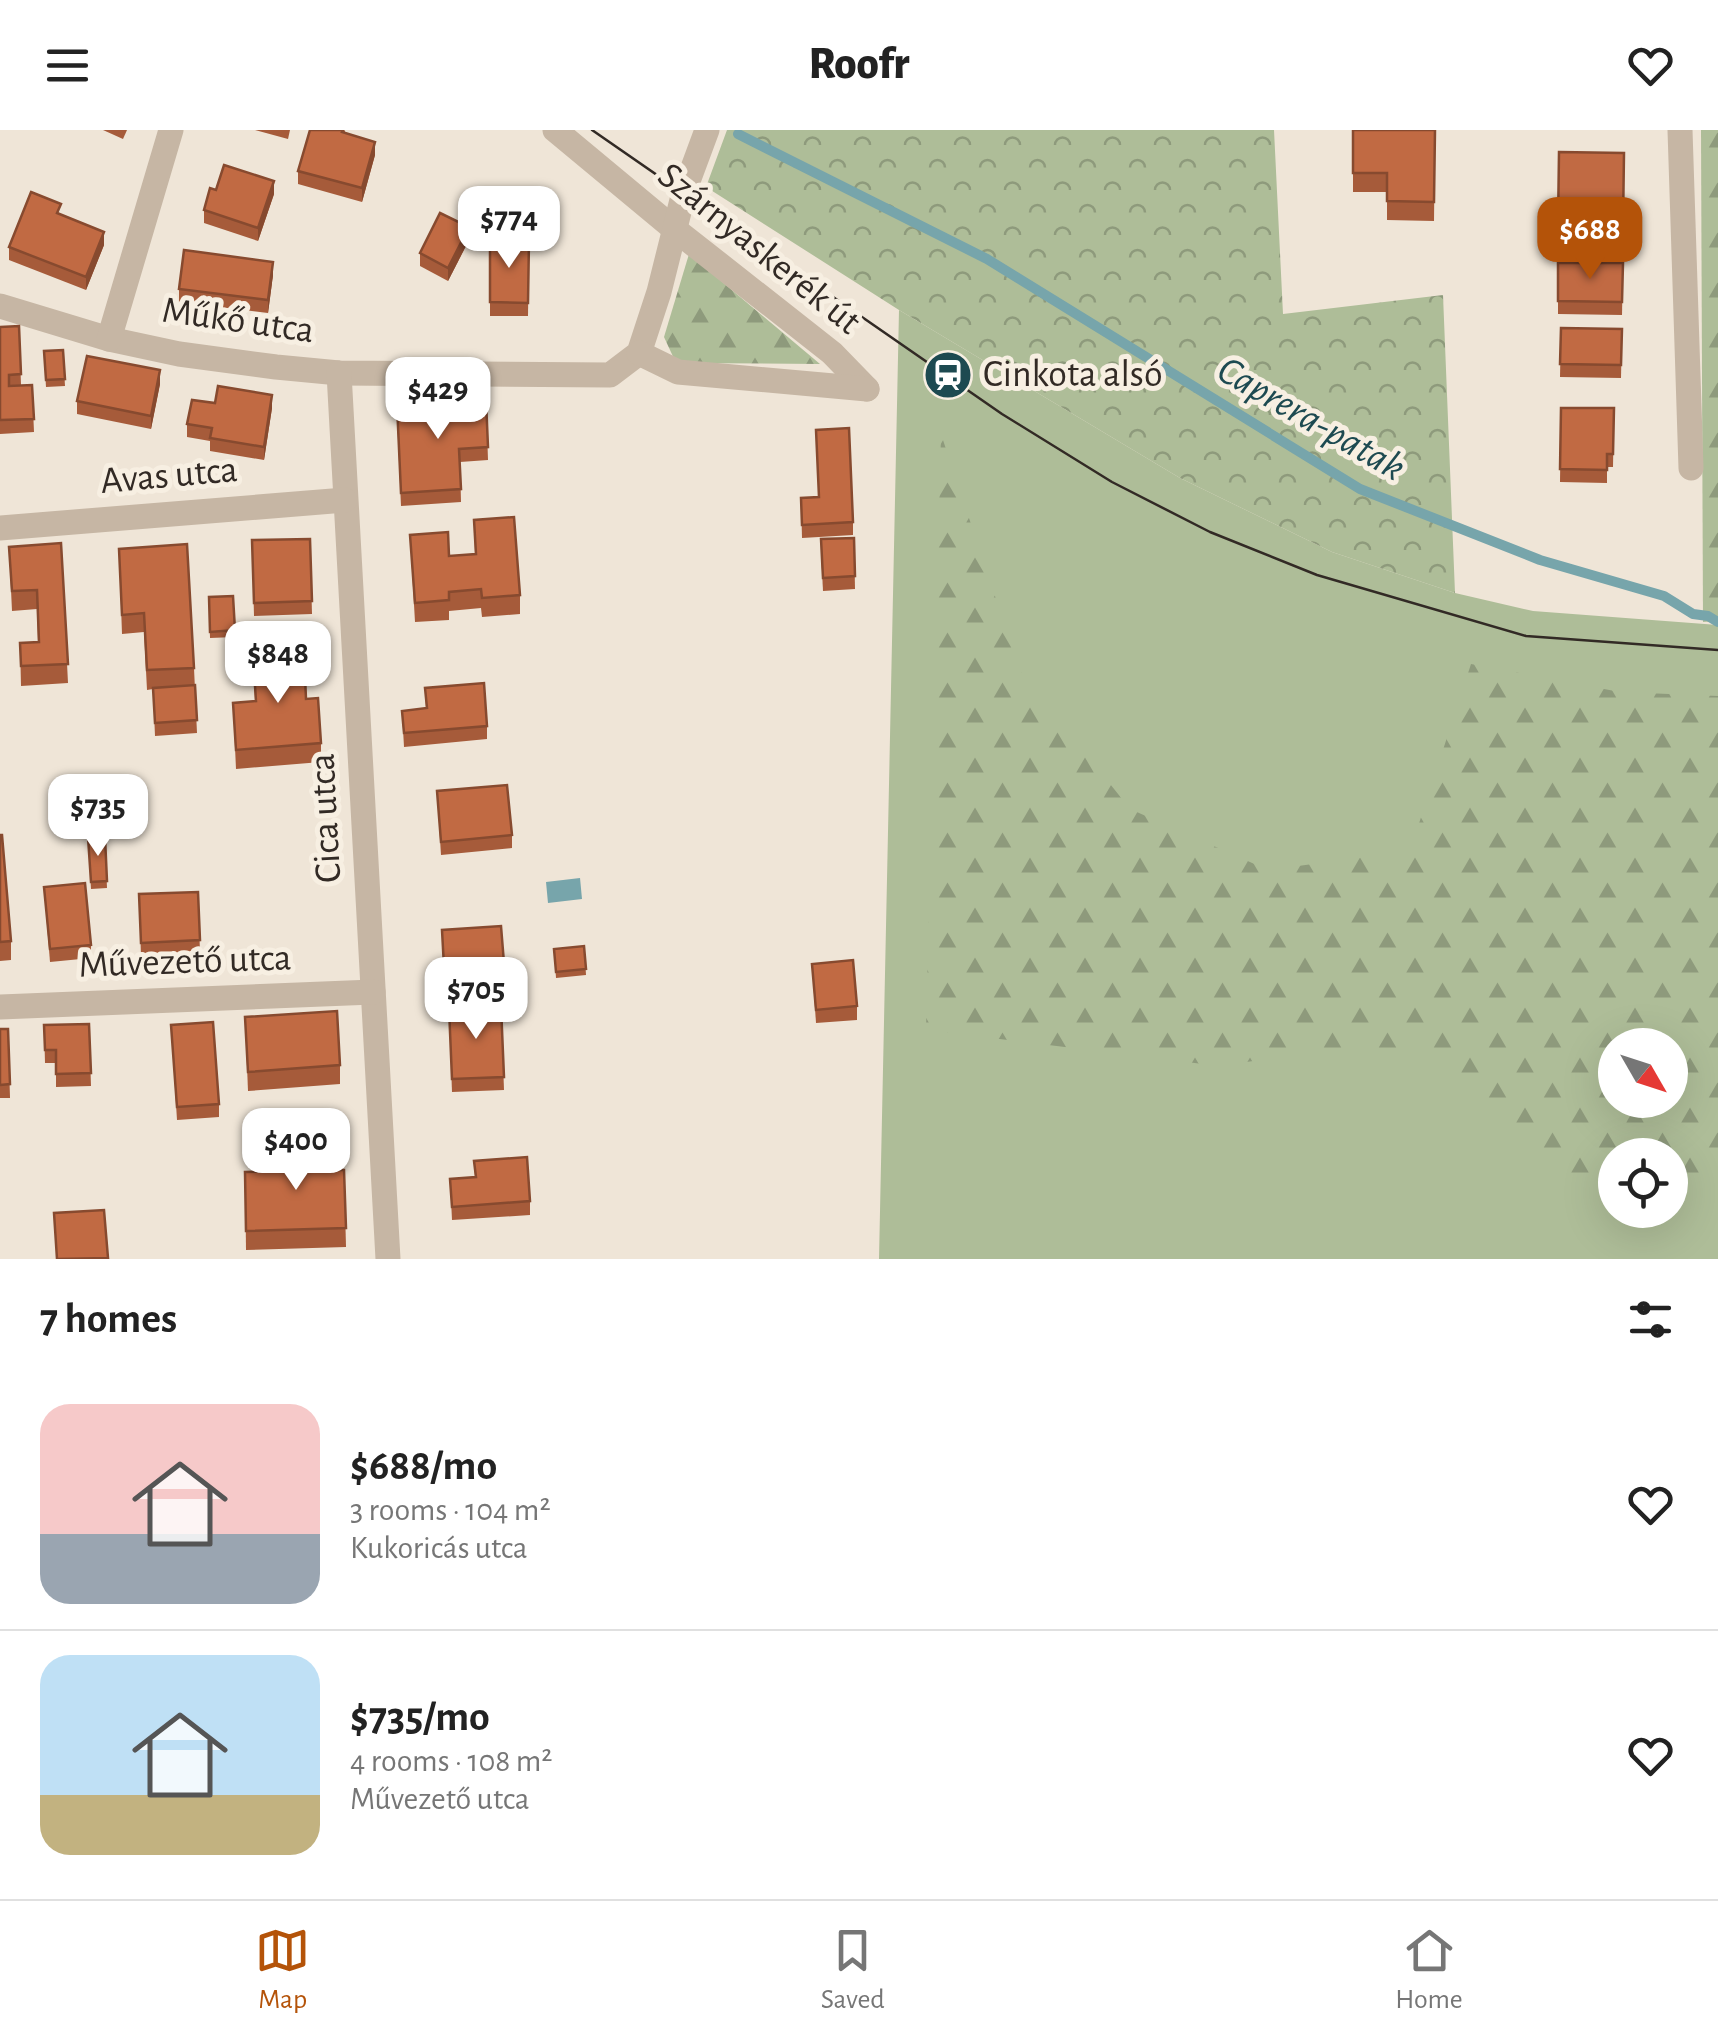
<!DOCTYPE html>
<html lang="en">
<head>
<meta charset="utf-8">
<style>
  :root { --surface:#fff; --page:#f2f2f2; --text:#222; --muted:#767676; --line:#e0e0e0; --accent:#b45309 }
  body { margin:0; font-family:"Alegreya Sans",sans-serif; background:var(--page); color:var(--text); height:100vh; display:flex; flex-direction:column; font-size:38px; white-space:nowrap }
  * { box-sizing:border-box; margin:0 }
  p { font-size:32px; color:var(--muted) }
  .icon { flex:none; width:55px; height:55px; fill:none; stroke:currentColor; stroke-width:2; stroke-linecap:round; stroke-linejoin:round }
  .map { position:relative; height:1129px; overflow:hidden }
  .panel { display:flex; flex-direction:column; background:var(--surface); flex:1 }
  .panel>* { flex:none }
  .needle { width:65px; rotate:129deg }
  .tools { position:absolute; left:1598px; top:898px; display:grid; gap:20px }
  .tools a { display:grid; place-items:center; width:90px; height:90px; border-radius:50%; background:var(--surface); box-shadow:0 10px 40px #0002; font-size:50px }
  .price { position:absolute; translate:-50% -85px; padding:0 22px; border-radius:20px; background:#fff; color:#222; font-size:32px; line-height:65px; filter:drop-shadow(0 2px 5px #0008) }
  .price::after { content:''; position:absolute; left:50%; top:60px; width:30px; height:22px; margin-left:-15px; background:inherit; clip-path:polygon(0 0,100% 0,50% 100%) }
  .price.selected { background:var(--accent); color:#fff }
  ul { padding:0; list-style:none }
  li { display:flex; align-items:center; gap:30px; height:250px; padding:0 40px }
  li+li { border-top:2px solid var(--line) }
  li span { display:grid; place-items:center; flex:none; width:280px; height:200px; border-radius:30px; color:#555 }
  li>.icon { margin-inline-start:auto }
  span .icon { width:120px; height:120px; fill:#fffc; stroke-width:1 }
  li b { font-size:42px }
  h2 { display:flex; justify-content:space-between; align-items:center; height:120px; padding:0 40px; font-size:42px }
  header { display:flex; justify-content:space-between; align-items:center; height:130px; padding:0 40px; background:var(--surface); font-size:45px; font-weight:800 }
  .dock { display:flex; justify-content:space-around; align-items:center; height:140px; border-top:2px solid var(--line); background:var(--surface); font-size:28px; color:var(--muted) }
  .dock a { display:grid; justify-items:center; gap:5px }
  .dock .selected { color:var(--accent) }
  .map>svg:first-child { display:block }
  .green { fill:#aebd98; fill-rule:evenodd }
  .forest { fill:url(#forest-firs); fill-rule:evenodd }
  .park { fill:url(#park-crowns) }
  .water { fill:#77a5ab }
  .lines { fill:none; stroke-linecap:round; stroke-linejoin:round }
  .stream { stroke:#77a5ab; stroke-width:10 }
  .minor { stroke:#c6b6a4; stroke-width:25 }
  .tram { stroke:#322a25; stroke-width:2.5 }
  .wall { fill:#a65b3a }
  .shaded-wall { fill:#874a2f }
  .building { fill:#c16a43; stroke:#874a2f; stroke-width:2.5 }
  .labels { text-anchor:middle; dominant-baseline:central; stroke-width:10; stroke-linejoin:round; paint-order:stroke }
  .street-label { font-size:38px; fill:#322a25; stroke:#f7efe2 }
  .poi-label { font-size:38px; fill:#322a25; stroke:#f7efe2; text-anchor:start }
  .water-label { font-size:40px; font-style:italic; fill:#1d4a51; stroke:#f7efe2 }
</style>
</head>
<body>
<header><svg class="icon" aria-label="menu" viewBox="0 0 24 24"><path d="M4 6h16M4 12h16M4 18h16"/></svg>Roofr<svg class="icon" aria-label="heart" viewBox="0 0 24 24"><path d="M12 20l-8-8c-3-5 5-10 8-4 3-6 11-1 8 4z"/></svg></header>
<div class="map">
<svg width="1718" height="1129" viewBox="0 0 1718 1129">
  <defs>
    <pattern id="forest-firs" width="22" height="20" patternUnits="userSpaceOnUse" patternTransform="scale(2.5)"><rect width="22" height="20" fill="#aebd98"/><path d="M5 1l3.5 6h-7zM16 11l3.5 6h-7z" fill="#8e9a7c"/></pattern>
    <pattern id="park-crowns" width="20" height="18" patternUnits="userSpaceOnUse" patternTransform="scale(2.5)"><rect width="20" height="18" fill="#aebd98"/><path d="M2 6a3 3 0 1 1 6 0M12 15a3 3 0 1 1 6 0" fill="none" stroke="#8e9a7c"/></pattern>
  </defs>
  <rect width="100%" height="100%" fill="#efe5d7"/>
  <!-- green -->
  <path class="green" d="M899 180 1180 348 1332 422 1455 463 1533 481 1718 495V1129H879ZM1615 915H1670V970H1615ZM1615 1025H1670V1080H1615Z"/>
  <!-- forest -->
  <g class="forest">
    <polygon points="1701,0 1718,0 1718,491 1703,492"/>
    <polygon points="689,124 820,234 676,233 664,207"/>
    <path d="M941 304 1020 541 1130 679 1268 740 1410 721 1471 534 1620 562 1718 566V1038L1677 1068 1670 1066V1025H1615V1056L1542 1042 1446 924 1335 919 1219 936 926 900ZM1670 915V970H1615V915Z"/>
  </g>
  <!-- park -->
  <polygon class="park" points="727,0 1274,0 1283,184 1443,165 1455,463 1332,422 1180,348 899,180 706,57"/>
  <!-- water -->
  <polygon class="water" points="580,748 582,769 548,773 546,752"/>
  <g class="lines">
    <!-- stream -->
    <polyline class="stream" points="738,4 987,129 1360,359 1540,430 1664,466 1693,484 1708,486 1718,492"/>
    <!-- minor -->
    <g class="minor">
      <polyline points="555,0 673,98 832,223 867,259"/>
      <polyline points="1680,0 1691,338"/>
      <polyline points="0,176 109,209 179,224 276,237 339,243 610,245 639,223 659,162 684,62 707,0"/>
      <polyline points="109,209 171,0"/>
      <polyline points="639,223 678,242 867,259"/>
      <polyline points="339,243 388,1129"/>
      <polyline points="0,398 345,370"/>
      <polyline points="0,877 373,862"/>
    </g>
    <!-- tram -->
    <polyline class="tram" points="592,0 1002,284 1112,352 1210,402 1317,445 1526,506 1718,520"/>
  </g>
  <!-- wall -->
  <g class="wall">
    <polygon points="103,0 127,0 123,9"/>
    <polygon points="255,0 290,0 288,9"/>
    <polygon points="345,0 345,3 375,25 362,72 298,54 298,41"/>
    <polygon points="1353,0 1435,0 1434,91 1387,90 1387,62 1353,62"/>
    <polygon points="1559,22 1624,23 1623,115 1558,114"/>
    <polygon points="274,64 258,111 204,93 204,80"/>
    <polygon points="469,110 448,151 420,136 420,123"/>
    <polygon points="490,110 529,110 528,186 490,186"/>
    <polygon points="104,115 86,160 9,130 9,117"/>
    <polygon points="1623,133 1622,185 1558,184 1558,171"/>
    <polygon points="273,145 268,183 179,172 179,159"/>
    <polygon points="19,196 21,255 32,255 34,302 0,304 0,197"/>
    <polygon points="1561,198 1622,199 1621,248 1560,247"/>
    <polygon points="63,220 65,256 46,257 44,221"/>
    <polygon points="160,254 151,299 77,284 77,271"/>
    <polygon points="486,270 488,330 460,332 461,372 401,376 397,288"/>
    <polygon points="215,273 272,278 264,330 210,321 210,311 187,307 187,294"/>
    <polygon points="1561,278 1614,278 1613,337 1607,337 1607,353 1560,352"/>
    <polygon points="801,368 853,392 853,405 802,408"/>
    <polygon points="474,390 520,465 520,484 482,487 481,478 449,481 449,490 415,492 410,405 449,426 475,424"/>
    <polygon points="854,408 855,459 823,461 821,422"/>
    <polygon points="310,409 312,484 254,486 252,410"/>
    <polygon points="61,413 68,553 21,556 20,513 38,512 37,479 12,481 9,417"/>
    <polygon points="119,419 194,538 197,603 155,606 153,559 147,560 144,502 122,504"/>
    <polygon points="233,466 235,507 210,508 209,467"/>
    <polygon points="253,526 306,569 321,613 321,632 236,639 233,573 255,571"/>
    <polygon points="425,558 487,596 487,609 404,617 402,581 426,579"/>
    <polygon points="437,661 512,705 512,718 441,725"/>
    <polygon points="0,705 11,811 11,830 0,831"/>
    <polygon points="88,707 105,707 107,758 91,759"/>
    <polygon points="44,757 91,815 91,828 50,832"/>
    <polygon points="198,762 200,823 141,826 139,764"/>
    <polygon points="442,800 504,833 504,846 444,850"/>
    <polygon points="584,816 586,845 556,848 554,819"/>
    <polygon points="812,834 857,876 857,890 816,893"/>
    <polygon points="501,876 504,960 452,962 449,878"/>
    <polygon points="245,887 340,935 340,954 248,961"/>
    <polygon points="89,894 91,956 56,957 56,933 45,933 44,895"/>
    <polygon points="171,895 219,974 219,987 177,990"/>
    <polygon points="0,899 8,899 10,968 0,968"/>
    <polygon points="474,1031 530,1071 530,1085 452,1090 450,1049 475,1047"/>
    <polygon points="344,1040 346,1117 246,1120 245,1042"/>
  </g>
  <!-- shaded-wall -->
  <g class="shaded-wall">
    <polygon points="375,12 375,25 362,72 362,58"/>
    <polygon points="274,51 274,64 258,111 258,98"/>
    <polygon points="469,97 469,110 448,151 448,138"/>
    <polygon points="104,102 104,115 86,160 86,147"/>
    <polygon points="273,132 273,145 268,183 268,170"/>
    <polygon points="160,240 160,254 151,299 151,286"/>
    <polygon points="272,265 272,278 264,330 264,317"/>
  </g>
  <!-- building -->
  <g class="building">
    <polygon points="310,0 343,0 342,2 375,12 362,58 298,41"/>
    <polygon points="1353,0 1435,0 1434,72 1387,71 1387,43 1353,43"/>
    <polygon points="1559,22 1624,23 1623,96 1558,95"/>
    <polygon points="224,35 274,51 258,98 204,80 210,58 216,60"/>
    <polygon points="31,62 61,74 57,83 104,102 86,147 9,117"/>
    <polygon points="440,83 469,97 448,138 420,123"/>
    <polygon points="490,110 529,110 528,173 490,172"/>
    <polygon points="184,120 273,132 268,170 179,159"/>
    <polygon points="1558,133 1623,133 1622,172 1558,171"/>
    <polygon points="19,196 21,244 9,245 9,256 32,255 34,289 0,290 0,197"/>
    <polygon points="1561,198 1622,199 1621,235 1560,234"/>
    <polygon points="63,220 65,249 46,250 44,221"/>
    <polygon points="87,226 160,240 151,286 77,271"/>
    <polygon points="218,256 272,265 264,317 210,308 212,298 187,294 192,270 215,273"/>
    <polygon points="486,270 488,317 459,319 461,359 401,363 397,274"/>
    <polygon points="1561,278 1614,278 1613,324 1607,324 1607,340 1560,339"/>
    <polygon points="849,298 853,392 802,395 801,368 819,367 816,300"/>
    <polygon points="514,387 520,465 482,468 481,459 449,462 449,470 415,473 410,405 448,402 449,426 476,424 474,390"/>
    <polygon points="854,408 855,446 823,448 821,409"/>
    <polygon points="310,409 312,471 254,473 252,410"/>
    <polygon points="61,413 68,534 21,536 20,513 39,512 37,460 12,461 9,417"/>
    <polygon points="187,414 194,538 147,540 144,483 122,485 119,419"/>
    <polygon points="233,466 235,500 210,502 209,467"/>
    <polygon points="304,522 306,569 318,568 321,613 236,620 233,573 256,571 253,526"/>
    <polygon points="484,553 487,596 404,603 402,581 427,578 425,558"/>
    <polygon points="195,555 197,590 155,593 153,558"/>
    <polygon points="507,655 512,705 441,712 437,661"/>
    <polygon points="0,705 2,705 11,811 0,812"/>
    <polygon points="88,707 105,707 107,751 91,752"/>
    <polygon points="85,753 91,815 50,819 44,757"/>
    <polygon points="198,762 200,810 141,813 139,764"/>
    <polygon points="501,796 504,833 444,837 442,800"/>
    <polygon points="584,816 586,839 556,842 554,819"/>
    <polygon points="853,830 857,876 816,880 812,834"/>
    <polygon points="501,876 504,947 452,949 449,878"/>
    <polygon points="337,881 340,935 248,942 245,887"/>
    <polygon points="213,892 219,974 177,977 171,895"/>
    <polygon points="89,894 91,943 56,944 56,920 45,920 44,895"/>
    <polygon points="0,899 8,899 10,954 0,955"/>
    <polygon points="322,1012 323,1040 344,1040 346,1098 246,1101 245,1042 283,1041 282,1013"/>
    <polygon points="527,1027 530,1071 452,1077 450,1049 476,1047 474,1031"/>
    <polygon points="104,1080 108,1128 57,1129 54,1083"/>
  </g>
  <!-- icons -->
  <defs>
    <g id="station-disc" transform="scale(2.5)"><circle r="9.5" fill="#1d4a51" stroke="#f7efe2"/><path d="M-3-6H3Q5-6 5-4V2Q5 4 3 4L4.5 6H3L1.5 4h-3L-3 6H-4.5L-3 4Q-5 4-5 2V-4Q-5-6-3-6ZM-3.5-4v3h7v-3ZM-3.5 1v1.5H-2V1ZM2 1v1.5H3.5V1Z" fill="#fff"/></g>
  </defs>
  <g fill-rule="evenodd">
    <use href="#station-disc" x="948" y="245"/>
  </g>
  <g class="labels">
    <!-- street labels -->
    <g class="street-label">
      <text transform="translate(759 119) rotate(39)">Szárnyaskerék út</text>
      <text transform="translate(238 191) rotate(8)">Műkő utca</text>
      <text transform="translate(169 346) rotate(-5)">Avas utca</text>
      <text transform="translate(326 688) rotate(-93)">Cica utca</text>
      <text transform="translate(185 832) rotate(-2)">Művezető utca</text>
    </g>
    <!-- poi labels -->
    <g class="poi-label">
      <text x="983" y="245">Cinkota alsó</text>
    </g>
    <!-- water labels -->
    <g class="water-label">
      <text transform="translate(1311 289) rotate(30)">Caprera-patak</text>
    </g>
  </g>
</svg>
<div class="tools">
<a><svg class="needle" viewBox="-14 -14 28 28"><path d="M0-13l5 13h-10z" fill="#e53935"/><path d="M0 13l5-13h-10z" fill="#767676"/></svg></a>
<a><svg class="icon" aria-label="locate" viewBox="0 0 24 24"><circle cx="12" cy="12" r="6"/><path d="M12 2v4M12 18v4M2 12h4M18 12h4"/></svg></a>
</div>
<b class="price" style="left:509px;top:141px">$774</b>
<b class="price selected" style="left:1590px;top:152px">$688</b>
<b class="price" style="left:438px;top:312px">$429</b>
<b class="price" style="left:278px;top:576px">$848</b>
<b class="price" style="left:98px;top:729px">$735</b>
<b class="price" style="left:476px;top:912px">$705</b>
<b class="price" style="left:296px;top:1063px">$400</b>
</div>
<section class="panel">
<h2>7 homes<svg class="icon" aria-label="filters" viewBox="0 0 24 24"><path d="M4 7h16M4 17h16"/><circle cx="9" cy="7" r="2"/><circle cx="15" cy="17" r="2"/></svg></h2>
<ul>
<li><span style="background:linear-gradient(#f6c9c9 65%,#9aa5b1 0)"><svg class="icon" aria-label="home" viewBox="0 0 24 24"><path d="M3 11l9-7 9 7M6 9v11h12V9"/></svg></span><div><b>$688/mo</b><p>3 rooms · 104 m²</p><p>Kukoricás utca</p></div><svg class="icon" aria-label="heart" viewBox="0 0 24 24"><path d="M12 20l-8-8c-3-5 5-10 8-4 3-6 11-1 8 4z"/></svg></li>
<li><span style="background:linear-gradient(#bfe0f5 70%,#c2b280 0)"><svg class="icon" aria-label="home" viewBox="0 0 24 24"><path d="M3 11l9-7 9 7M6 9v11h12V9"/></svg></span><div><b>$735/mo</b><p>4 rooms · 108 m²</p><p>Művezető utca</p></div><svg class="icon" aria-label="heart" viewBox="0 0 24 24"><path d="M12 20l-8-8c-3-5 5-10 8-4 3-6 11-1 8 4z"/></svg></li>
</ul>
</section>
<nav class="dock">
<a class="selected"><svg class="icon" aria-label="map" viewBox="0 0 24 24"><path d="M3 6l6-2 6 2 6-2v14l-6 2-6-2-6 2zM9 4v14M15 6v14"/></svg>Map</a>
<a><svg class="icon" aria-label="saved" viewBox="0 0 24 24"><path d="M7 4h10v16l-5-4-5 4z"/></svg>Saved</a>
<a><svg class="icon" aria-label="home" viewBox="0 0 24 24"><path d="M3 11l9-7 9 7M6 9v11h12V9"/></svg>Home</a>
</nav>
</body>
</html>
